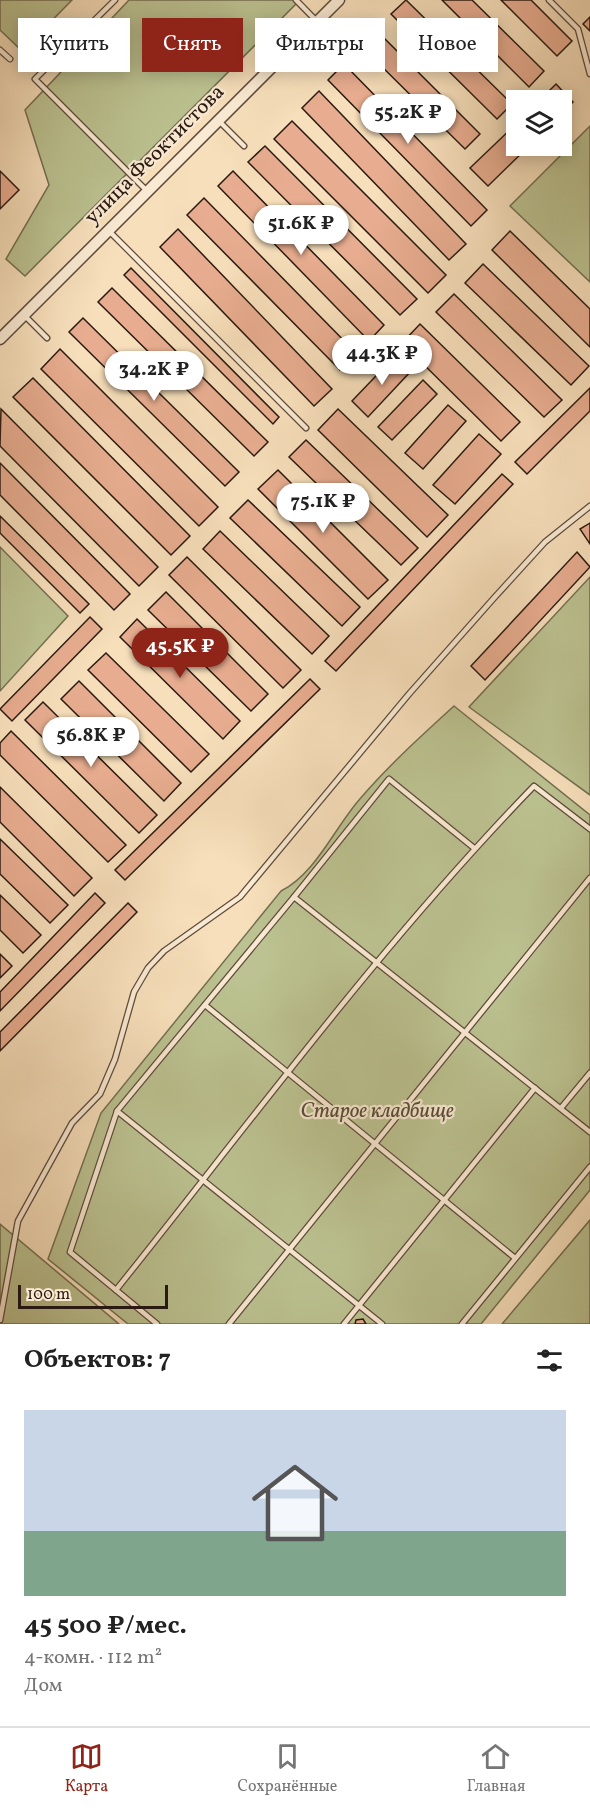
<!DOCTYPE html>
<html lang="ru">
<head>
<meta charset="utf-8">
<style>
  :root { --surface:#fff; --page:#f6f6f6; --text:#222; --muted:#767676; --line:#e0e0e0; --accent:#8f2418 }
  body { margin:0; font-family:Vollkorn,serif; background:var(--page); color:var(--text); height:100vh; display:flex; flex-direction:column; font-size:22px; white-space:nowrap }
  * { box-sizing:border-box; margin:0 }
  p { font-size:20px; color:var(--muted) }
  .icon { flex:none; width:33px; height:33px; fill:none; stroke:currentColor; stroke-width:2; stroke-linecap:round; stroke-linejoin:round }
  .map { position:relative; height:1324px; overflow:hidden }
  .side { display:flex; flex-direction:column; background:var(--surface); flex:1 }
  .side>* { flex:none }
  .hud { position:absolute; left:18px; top:18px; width:555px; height:54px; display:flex; gap:12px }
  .tools { position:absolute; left:506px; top:90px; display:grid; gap:12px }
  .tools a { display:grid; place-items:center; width:66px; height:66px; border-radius:0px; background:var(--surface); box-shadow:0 3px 15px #0003; font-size:30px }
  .scale { position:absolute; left:18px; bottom:15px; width:150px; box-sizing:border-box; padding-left:6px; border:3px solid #2a1a11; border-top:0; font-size:16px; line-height:21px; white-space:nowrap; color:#2a1a11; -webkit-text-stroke:4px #faead3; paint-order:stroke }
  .price { position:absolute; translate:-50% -51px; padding:0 14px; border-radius:21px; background:#fff; color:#222; font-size:20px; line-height:39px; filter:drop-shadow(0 2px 3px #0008) }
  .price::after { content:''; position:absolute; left:50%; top:36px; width:18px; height:14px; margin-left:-9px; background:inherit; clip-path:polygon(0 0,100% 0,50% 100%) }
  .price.current { background:var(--accent); color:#fff }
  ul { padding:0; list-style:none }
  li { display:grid; align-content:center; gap:12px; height:318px; padding:0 24px }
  li span { display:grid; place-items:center; height:186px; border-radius:0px; color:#555 }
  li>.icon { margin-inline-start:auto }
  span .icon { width:108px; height:108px; fill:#fffc; stroke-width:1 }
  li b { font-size:26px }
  h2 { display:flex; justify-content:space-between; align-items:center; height:72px; padding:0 24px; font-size:26px }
  .pill { padding:0 21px; border-radius:0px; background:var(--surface); box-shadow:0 3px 15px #0003; font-size:21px; line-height:54px }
  .pill.current { background:var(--accent); color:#fff }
  .tabs { display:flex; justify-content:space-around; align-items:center; height:84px; border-top:2px solid var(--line); background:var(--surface); font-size:16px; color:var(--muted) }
  .tabs a { display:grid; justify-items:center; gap:3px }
  .tabs .current { color:var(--accent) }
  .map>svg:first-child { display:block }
  .green { fill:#bcc291; stroke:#736e51; stroke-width:1.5 }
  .building { fill:#e8ad90; stroke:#2a1a11; stroke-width:1.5 }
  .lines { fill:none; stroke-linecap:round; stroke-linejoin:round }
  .service-casing { stroke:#5d4b3c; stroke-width:7 }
  .tertiary-casing { stroke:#5d4b3c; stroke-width:13 }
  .service { stroke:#faead3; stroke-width:4.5 }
  .tertiary { stroke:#faead3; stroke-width:10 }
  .labels { text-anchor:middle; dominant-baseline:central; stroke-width:4.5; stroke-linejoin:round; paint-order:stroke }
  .street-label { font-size:21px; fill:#2a1a11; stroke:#faead3 }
  .park-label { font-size:21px; font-style:italic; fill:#564c37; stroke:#faead3 }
</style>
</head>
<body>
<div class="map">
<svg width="590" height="1324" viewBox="0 0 590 1324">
  <rect width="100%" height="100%" fill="#f7dfbb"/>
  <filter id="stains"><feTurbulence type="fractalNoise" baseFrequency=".00333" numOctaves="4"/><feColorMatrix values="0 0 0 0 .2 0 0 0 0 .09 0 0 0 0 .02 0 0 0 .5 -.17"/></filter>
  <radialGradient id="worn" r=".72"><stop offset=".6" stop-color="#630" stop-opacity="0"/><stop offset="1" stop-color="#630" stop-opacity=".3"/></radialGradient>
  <!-- green -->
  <g class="green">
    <polygon points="0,0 72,0 22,51 0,30"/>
    <polygon points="129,0 300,0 25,276 6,259 49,185 25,110"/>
    <polygon points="590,126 590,282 510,206"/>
    <polygon points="0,547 68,616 0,691"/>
    <polygon points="590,577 590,795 469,707"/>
    <path d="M454 706 590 815V1190L481 1324H128L48 1259 101 1113 281 891C315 874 334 829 359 800 388 766 421 736 454 706Z"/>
    <polygon points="590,1220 590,1324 502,1324"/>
    <polygon points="0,1224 119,1324 0,1324"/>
  </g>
  <!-- building -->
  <g class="building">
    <polygon points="406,0 512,104 497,119 391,14"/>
    <polygon points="442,0 472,0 544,71 529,87"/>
    <polygon points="501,0 531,0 572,41 557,56"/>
    <polygon points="590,17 590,31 583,24"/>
    <polygon points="374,28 480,134 465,149 359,44"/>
    <polygon points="344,64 487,210 471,226 328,80"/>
    <polygon points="556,84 573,102 561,114 561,100 540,100"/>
    <polygon points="319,91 466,244 449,260 302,108"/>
    <polygon points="292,121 446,275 428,293 274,139"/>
    <polygon points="516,124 516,146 529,146 488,186 470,168"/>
    <polygon points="265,146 417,299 400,315 248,162"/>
    <polygon points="0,171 19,190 0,209"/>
    <polygon points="233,171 384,325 369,341 218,186"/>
    <polygon points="204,198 357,354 340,370 187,215"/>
    <polygon points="178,229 332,389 314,406 160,247"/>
    <polygon points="510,231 590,309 590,347 492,250"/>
    <polygon points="483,264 589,366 571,385 465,283"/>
    <polygon points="131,268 279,417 273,424 124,275"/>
    <polygon points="112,288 268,442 254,456 98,302"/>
    <polygon points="454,294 562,400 544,417 436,312"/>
    <polygon points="83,318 239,472 225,486 69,332"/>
    <polygon points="420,324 520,422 501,441 402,343"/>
    <polygon points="60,349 218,507 199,526 41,369"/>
    <polygon points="396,355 412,370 368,417 352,401"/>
    <polygon points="33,378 190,536 171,555 13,397"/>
    <polygon points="423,380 437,394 392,440 378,427"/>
    <polygon points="590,388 590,411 527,474 515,462"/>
    <polygon points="448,405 466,421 423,469 405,453"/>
    <polygon points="1,409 158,567 139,586 0,446"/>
    <polygon points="338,409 448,515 427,537 318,430"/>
    <polygon points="479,434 501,454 455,504 433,485"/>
    <polygon points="306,440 418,548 401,565 289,457"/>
    <polygon points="0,463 130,594 114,610 0,495"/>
    <polygon points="278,470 388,580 368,599 258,489"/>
    <polygon points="502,474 513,484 336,671 325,661"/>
    <polygon points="248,500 360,607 342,626 230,518"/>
    <polygon points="0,516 89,604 80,613 0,533"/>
    <polygon points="590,523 590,544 580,529"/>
    <polygon points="220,531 329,636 312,654 203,549"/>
    <polygon points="577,552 590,567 485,680 471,666"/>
    <polygon points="187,557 301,670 283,688 169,575"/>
    <polygon points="166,592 268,694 251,711 148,610"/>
    <polygon points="90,617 102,629 12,721 0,709"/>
    <polygon points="137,619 240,721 223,739 120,637"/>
    <polygon points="106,653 209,754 191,772 88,670"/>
    <polygon points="310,679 320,689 125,880 115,870"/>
    <polygon points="79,681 181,783 164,801 61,699"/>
    <polygon points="43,702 157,815 139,833 25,720"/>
    <polygon points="11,731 126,845 108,862 0,755 0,743"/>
    <polygon points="0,787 92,878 74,896 0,822"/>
    <polygon points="0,839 68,905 50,923 0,874"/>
    <polygon points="95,893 105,903 0,1011 0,992"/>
    <polygon points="0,895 41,935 23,953 0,930"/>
    <polygon points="128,903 137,912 0,1051 0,1032"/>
    <polygon points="0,954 12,966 0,978"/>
    <polygon points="363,1319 366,1324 355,1324 356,1320"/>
  </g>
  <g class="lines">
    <!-- service casing -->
    <g class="service-casing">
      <g id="service">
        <polyline points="115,0 35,79 147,191"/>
        <polyline points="296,0 343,48"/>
        <polyline points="549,0 578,29 590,74"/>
        <polyline points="0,50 10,59"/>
        <polyline points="218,120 244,146"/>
        <polyline points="110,232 306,428"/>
        <polyline points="25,316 47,338"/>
        <polyline points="294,897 389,779 474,848"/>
        <polyline points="205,1005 515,1258"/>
        <polyline points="561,1108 590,1073"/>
        <polyline points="117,1111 382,1324"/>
        <path d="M116 1290C252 1120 382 943 534 786L590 829"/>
        <polyline points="0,1320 18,1221 72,1123 100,1094 115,1059 134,992 148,968 164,951 240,897 409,694 494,598 545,542 590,506"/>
        <polyline points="157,1324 70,1252 117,1111 294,897 590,1132"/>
        <polyline points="229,1324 590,878"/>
        <polyline points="344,1324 535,1088"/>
        <polyline points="462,1324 590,1167"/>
      </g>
    </g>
    <!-- tertiary casing -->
    <g class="tertiary-casing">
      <polyline id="tertiary" points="0,339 339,0"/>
    </g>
    <!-- service -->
    <use href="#service" class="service"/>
    <!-- tertiary -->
    <use href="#tertiary" class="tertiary"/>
  </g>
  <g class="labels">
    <!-- street labels -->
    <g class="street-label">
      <text transform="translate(155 155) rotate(-45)">улица Феоктистова</text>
    </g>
    <!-- park labels -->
    <g class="park-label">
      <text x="377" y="1111">Старое кладбище</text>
    </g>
  </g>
  <rect width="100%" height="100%" filter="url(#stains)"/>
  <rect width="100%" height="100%" fill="url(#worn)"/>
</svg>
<div class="tools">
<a><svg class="icon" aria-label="layers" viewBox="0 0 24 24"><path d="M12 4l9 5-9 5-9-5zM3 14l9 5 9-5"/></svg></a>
</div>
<div class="scale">100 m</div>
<b class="price" style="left:408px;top:145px">55.2K ₽</b>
<b class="price" style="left:301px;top:256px">51.6K ₽</b>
<b class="price" style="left:382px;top:386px">44.3K ₽</b>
<b class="price" style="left:154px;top:402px">34.2K ₽</b>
<b class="price" style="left:323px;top:534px">75.1K ₽</b>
<b class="price current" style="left:180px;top:679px">45.5K ₽</b>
<b class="price" style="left:91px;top:768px">56.8K ₽</b>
<div class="hud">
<a class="pill">Купить</a>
<a class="pill current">Снять</a>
<a class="pill">Фильтры</a>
<a class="pill">Новое</a>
</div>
</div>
<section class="side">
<h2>Объектов: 7<svg class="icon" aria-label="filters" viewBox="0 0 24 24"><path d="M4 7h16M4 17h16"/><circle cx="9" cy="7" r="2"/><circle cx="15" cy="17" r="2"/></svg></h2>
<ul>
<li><span style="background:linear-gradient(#c9d6e8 65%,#7fa58c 0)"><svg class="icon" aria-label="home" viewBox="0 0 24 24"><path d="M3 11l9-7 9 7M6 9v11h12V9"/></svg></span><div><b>45 500 ₽/мес.</b><p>4-комн. · 112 m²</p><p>Дом</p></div></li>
</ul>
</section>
<nav class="tabs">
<a class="current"><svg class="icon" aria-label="map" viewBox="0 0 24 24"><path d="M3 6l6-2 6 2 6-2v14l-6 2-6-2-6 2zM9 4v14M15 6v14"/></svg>Карта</a>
<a><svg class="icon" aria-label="saved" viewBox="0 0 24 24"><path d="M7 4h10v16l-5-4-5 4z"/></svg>Сохранённые</a>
<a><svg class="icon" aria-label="home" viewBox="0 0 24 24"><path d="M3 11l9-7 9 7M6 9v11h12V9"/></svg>Главная</a>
</nav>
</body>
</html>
